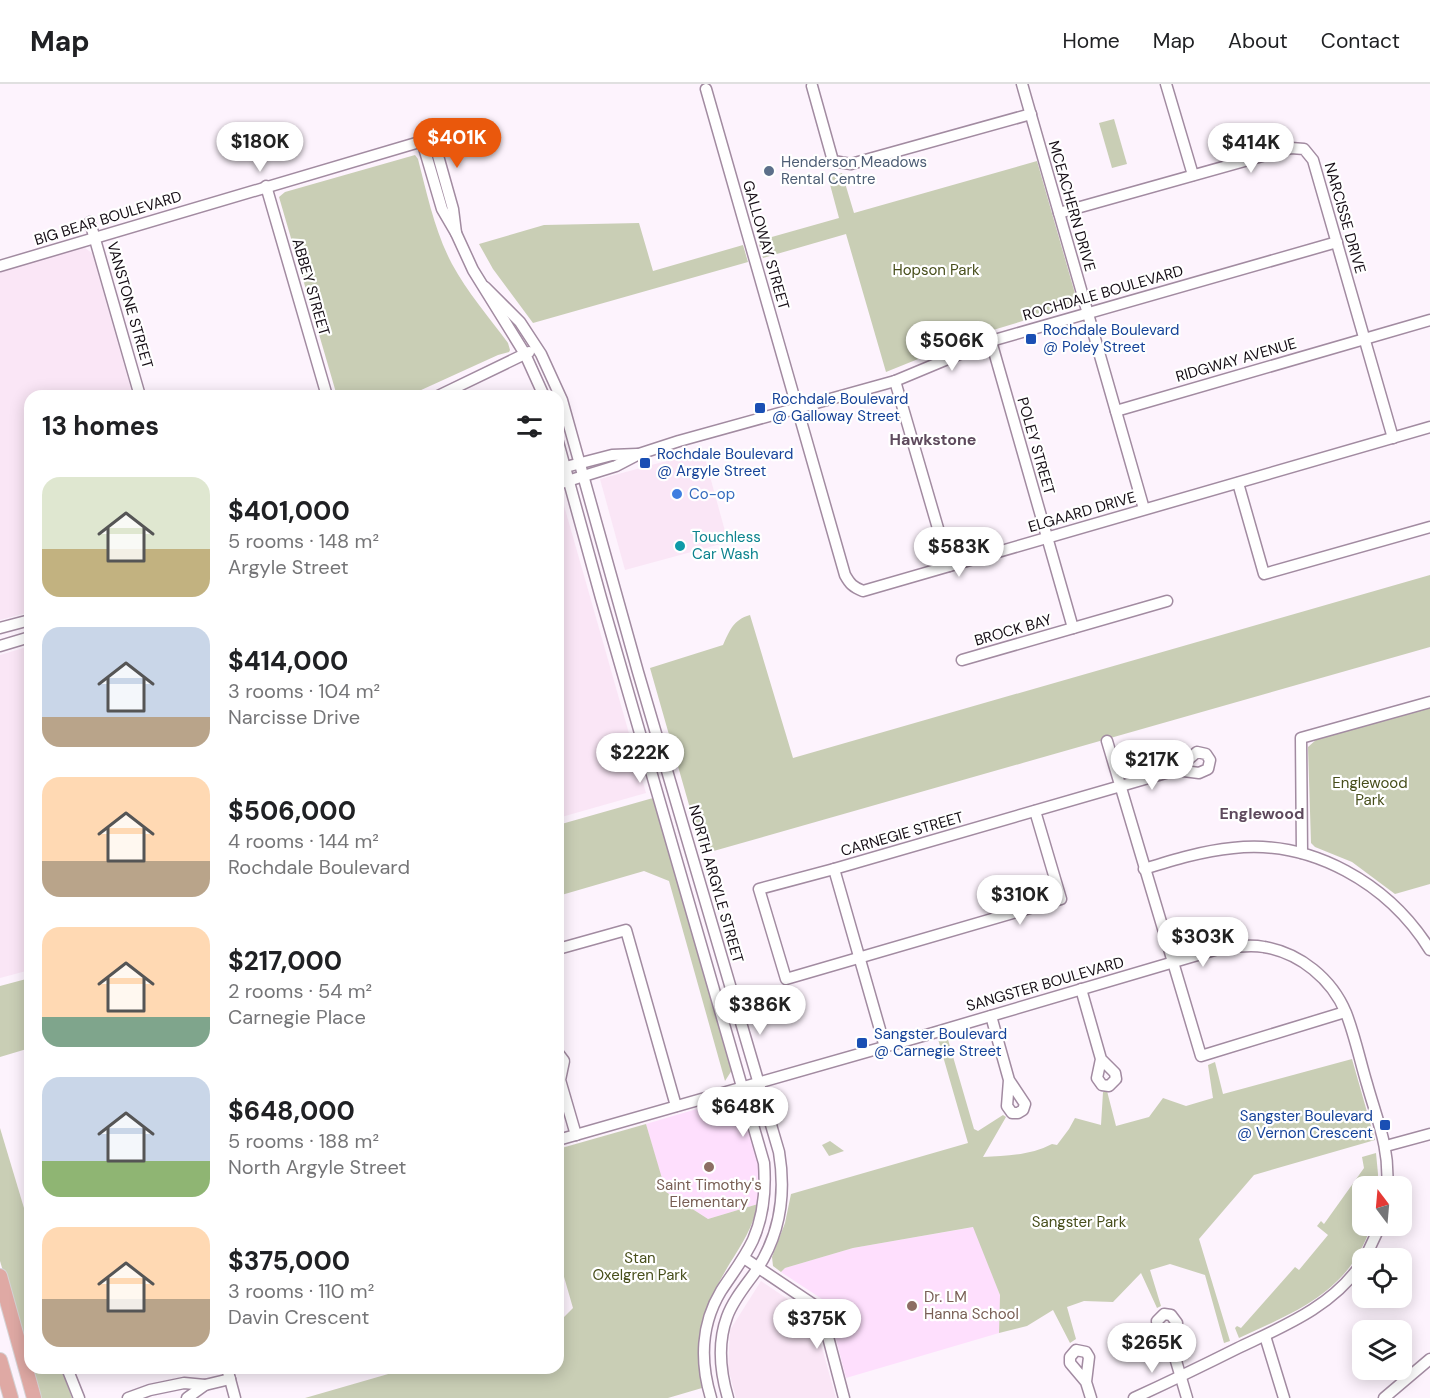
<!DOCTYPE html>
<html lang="en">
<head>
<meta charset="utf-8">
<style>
  :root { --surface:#fff; --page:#f2f2f2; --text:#202124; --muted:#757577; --line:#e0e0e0; --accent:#ea580c }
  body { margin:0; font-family:"DM Sans",sans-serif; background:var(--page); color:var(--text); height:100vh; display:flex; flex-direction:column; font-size:22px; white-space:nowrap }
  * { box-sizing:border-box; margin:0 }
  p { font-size:20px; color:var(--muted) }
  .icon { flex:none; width:33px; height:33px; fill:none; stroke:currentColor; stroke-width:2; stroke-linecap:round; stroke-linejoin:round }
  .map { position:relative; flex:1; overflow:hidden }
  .sheet { position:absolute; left:24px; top:306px; width:540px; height:984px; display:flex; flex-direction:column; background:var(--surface); border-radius:18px; box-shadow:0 3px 15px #0003 }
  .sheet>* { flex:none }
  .needle { width:39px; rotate:344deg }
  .fabs { position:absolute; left:1352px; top:1092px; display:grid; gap:12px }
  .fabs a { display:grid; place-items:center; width:60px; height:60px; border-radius:12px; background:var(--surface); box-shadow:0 3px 15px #0003; font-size:30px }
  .price { position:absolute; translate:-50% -51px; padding:0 14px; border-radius:21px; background:#fff; color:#222; font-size:20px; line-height:39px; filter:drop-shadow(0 2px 3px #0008) }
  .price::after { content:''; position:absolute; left:50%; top:36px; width:18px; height:14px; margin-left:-9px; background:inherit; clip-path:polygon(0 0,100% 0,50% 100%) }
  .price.active { background:var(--accent); color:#fff }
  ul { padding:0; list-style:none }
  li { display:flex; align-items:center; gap:18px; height:150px; padding:0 18px }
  li span { display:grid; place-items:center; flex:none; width:168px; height:120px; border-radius:18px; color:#555 }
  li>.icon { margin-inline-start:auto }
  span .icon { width:72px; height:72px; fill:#fffc; stroke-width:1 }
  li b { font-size:26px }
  h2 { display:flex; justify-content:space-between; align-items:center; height:72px; padding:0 18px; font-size:26px }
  header { display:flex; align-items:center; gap:36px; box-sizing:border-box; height:84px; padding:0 30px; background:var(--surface); border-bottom:2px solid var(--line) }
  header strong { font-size:28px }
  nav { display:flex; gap:33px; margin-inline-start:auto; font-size:21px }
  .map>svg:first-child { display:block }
  .commercial { fill:#fae6f6 }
  .built { fill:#fedffd }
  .green { fill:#c9ceb5 }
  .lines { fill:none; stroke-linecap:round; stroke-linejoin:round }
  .minor-casing { stroke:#a28ba1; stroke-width:13 }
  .major-casing { stroke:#d5d3d5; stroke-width:16 }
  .minor { stroke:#fff; stroke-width:10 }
  .major { stroke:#dfa9a4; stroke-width:14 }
  .service-dot { fill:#5c6f8a; stroke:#fff; stroke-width:2 }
  .transit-dot { fill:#1a4fb4; stroke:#fff; stroke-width:2 }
  .shop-dot { fill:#3f7fe0; stroke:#fff; stroke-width:2 }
  .culture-dot { fill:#0f9aa8; stroke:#fff; stroke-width:2 }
  .education-dot { fill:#8d6e63; stroke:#fff; stroke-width:2 }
  .labels { text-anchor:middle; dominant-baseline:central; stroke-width:4.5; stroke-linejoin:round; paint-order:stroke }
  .service-label { font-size:15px; fill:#4e5e75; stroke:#fff; text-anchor:start }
  .street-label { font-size:15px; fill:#150d15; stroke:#fff }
  .park-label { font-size:15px; fill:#474e1b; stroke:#fff }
  .transit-label { font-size:15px; fill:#164399; stroke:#fff; text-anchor:start }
  .shop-label { font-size:15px; fill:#366cbe; stroke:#fff; text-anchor:start }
  .culture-label { font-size:15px; fill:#0d838f; stroke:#fff; text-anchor:start }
  .education-label { font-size:15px; fill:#785e54; stroke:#fff }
  .neighbourhood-label { font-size:16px; font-weight:bold; fill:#5e4a5d; stroke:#fff }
</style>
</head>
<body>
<header>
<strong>Map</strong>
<nav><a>Home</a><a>Map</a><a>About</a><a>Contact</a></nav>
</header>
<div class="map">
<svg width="1430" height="1314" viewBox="0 0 1430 1314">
  <rect width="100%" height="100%" fill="#fdf3fd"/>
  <!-- commercial -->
  <g class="commercial">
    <polygon points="82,162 92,169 133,312 30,312 30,528 0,536 0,186"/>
    <polygon points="703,367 728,458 625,486 600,395"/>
    <polygon points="558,411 561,411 646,709 558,734"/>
    <polygon points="30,562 30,886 0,894 0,571"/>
    <polygon points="761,1197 813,1232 836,1314 736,1314 728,1284 730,1246"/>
  </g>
  <!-- built -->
  <g class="built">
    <polygon points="734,1014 742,1019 758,1073 759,1093 758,1120 708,1135 665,1107 646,1040"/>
    <polygon points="974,1143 1000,1211 999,1249 846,1294 829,1228 822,1215 781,1188 785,1184 853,1164"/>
  </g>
  <!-- green -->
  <g class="green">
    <polygon points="1114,35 1127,80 1112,84 1099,39"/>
    <path d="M415 71 418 75C427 110 435 148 452 180 467 208 489 233 508 259L510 266 509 268 498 271 408 312H337L279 113 285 108Z"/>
    <polygon points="1037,77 1076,213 1074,219 1069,223 980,250 886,288 846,150 763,174 758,157 839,134 828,93 842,89 854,129"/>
    <polygon points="639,139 653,187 743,161 748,178 533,239 493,185 479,160 544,141"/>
    <path d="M1430 491V563L703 770 650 584 723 561C730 546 733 536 750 531L793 674Z"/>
    <polygon points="1430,624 1430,800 1395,810 1352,778 1315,763 1311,759 1308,663 1317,655"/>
    <polygon points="653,714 732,986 725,997 669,797 644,787 558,812 558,741"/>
    <polygon points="30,894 30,964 0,973 0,902"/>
    <path d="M947 952 974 1045 978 1047 1003 1031 1006 1033 983 1073C1007 1072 1031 1071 1052 1060L1057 1061 1069 1045 1075 1034 1101 1041 1103 1008 1107 1007 1116 1042 1149 1033 1163 1014 1186 1022 1213 1014 1208 981 1215 978 1223 1010 1352 975 1375 1056 1254 1091 1199 1155 1230 1257 1224 1259 1205 1191 1170 1180 1150 1186 1161 1222 1157 1224 1141 1189 1113 1218 1084 1217 1067 1223 1076 1255 1070 1259 1053 1226 1027 1242 999 1249 1000 1211 973 1143 853 1164 785 1184 781 1188 773 1182 772 1173 785 1139 791 1110 968 1059 938 955Z"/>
    <path d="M646 1040 666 1108 708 1135 758 1120C753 1143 742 1160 730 1179 703 1225 693 1250 702 1304L668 1314H305L409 1284H558V1239L573 1224 558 1172V1065Z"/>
    <polygon points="0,1044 30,1144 30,1277 0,1177"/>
    <polygon points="830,1057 844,1067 829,1072 822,1061"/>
    <path d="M1376 1069 1378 1090V1102H1362V1142H1371C1349 1208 1297 1227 1239 1254L1235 1244 1237 1242 1241 1244 1295 1183 1299 1186 1328 1151 1317 1142 1321 1137 1324 1140 1364 1084 1362 1073Z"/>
    <polygon points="32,1284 61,1284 72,1314 41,1314"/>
  </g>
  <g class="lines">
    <!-- minor casing -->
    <g class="minor-casing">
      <g id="minor">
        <polyline points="1022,0 1144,425"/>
        <polyline points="1166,0 1193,91"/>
        <polyline points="812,2 833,77 851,80 1031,30"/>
        <path d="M706 5 845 491C850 500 853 503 863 507L1430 343"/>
        <polyline points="422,57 442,125 456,149 473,186 525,270 544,312"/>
        <polyline points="266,102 327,312"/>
        <polyline points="1059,129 1291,64 1304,65 1313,76 1393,354"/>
        <polyline points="90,138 140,312"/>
        <polyline points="0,182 433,54 453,125 456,149"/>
        <path d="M485 203 520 238 541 270 562 316 638 588 779 1068C786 1110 780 1151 756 1187 746 1201 733 1216 727 1233 717 1260 720 1287 728 1314"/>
        <polyline points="991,257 1073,544"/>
        <polyline points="895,297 949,482"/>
        <polyline points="438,312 529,268"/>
        <polyline points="1116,327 1430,236"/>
        <path d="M558 358 601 514 764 1079C766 1106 764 1131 753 1156 744 1175 732 1190 721 1207 701 1240 700 1278 711 1314"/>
        <polyline points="558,385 612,371 637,370"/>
        <polyline points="1238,399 1264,490 1430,443"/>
        <polyline points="558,400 616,382 639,370 679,357 895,297 991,257 1337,158"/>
        <polyline points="0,544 30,536"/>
        <polyline points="0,562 30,553"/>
        <polyline points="962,576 1167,517"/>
        <polyline points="1107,657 1201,972 1345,928"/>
        <polyline points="1302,769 1301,654 1430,618"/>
        <polyline points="834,785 759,805 786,895 1061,815 1035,727"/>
        <path d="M1144 785C1173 776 1202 767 1233 764 1312 755 1389 800 1430 866"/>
        <polyline points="558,865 626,846 676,1022"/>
        <polyline points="1081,905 1101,975 1115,989 1116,995 1109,1002 1102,1001 1097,994 1101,975"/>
        <polyline points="991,932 1009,996 1025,1020 1023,1026 1018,1029 1012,1029 1007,1022 1009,996"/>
        <polyline points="885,963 834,785 1176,686 1199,689 1208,685 1210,676 1206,670 1197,668 1176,686"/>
        <polyline points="558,969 564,977 560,996 576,1051"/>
        <path d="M558 1056 933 949 1218 865C1233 863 1249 860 1264 863 1300 869 1332 895 1346 929 1355 952 1360 977 1367 1000 1377 1036 1390 1064 1387 1102"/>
        <polyline points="1386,1062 1430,1050"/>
        <polyline points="744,1174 814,1221 822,1230 844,1314"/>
        <polyline points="1365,1174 1380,1142"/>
        <polyline points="1265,1252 1284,1314"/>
        <polyline points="1171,1260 1177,1239 1171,1231 1164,1230 1157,1237 1158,1244 1171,1260 1187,1314"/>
        <polyline points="67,1284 79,1314"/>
        <polyline points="227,1284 235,1314"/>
        <polyline points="1086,1298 1089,1273 1086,1268 1076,1266 1070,1273 1070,1279 1086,1298 1091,1314"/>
        <polyline points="128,1314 150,1306 184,1299 205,1301 230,1295"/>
        <polyline points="187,1314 205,1301"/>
        <path d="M1134 1314C1169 1298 1204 1281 1238 1264 1284 1242 1332 1223 1362 1179"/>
        <polyline points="1384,1314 1430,1275"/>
      </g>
    </g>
    <!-- major casing -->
    <g class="major-casing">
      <g id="major">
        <polyline points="0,1192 34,1314"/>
        <polyline points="0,1276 11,1314"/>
      </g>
    </g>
    <!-- minor -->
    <use href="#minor" class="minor"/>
    <!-- major -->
    <use href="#major" class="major"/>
  </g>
  <!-- markers -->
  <circle class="service-dot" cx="769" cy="87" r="6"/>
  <g class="transit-dot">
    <rect x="1025" y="249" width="12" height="12" rx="3"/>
    <rect x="754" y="318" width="12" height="12" rx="3"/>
    <rect x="639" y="373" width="12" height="12" rx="3"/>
    <rect x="856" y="953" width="12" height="12" rx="3"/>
    <rect x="1379" y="1035" width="12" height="12" rx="3"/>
  </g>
  <circle class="shop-dot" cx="677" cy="410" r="6"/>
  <circle class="culture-dot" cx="680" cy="462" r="6"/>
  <g class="education-dot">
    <circle cx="709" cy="1083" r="6"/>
    <circle cx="912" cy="1222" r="6"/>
  </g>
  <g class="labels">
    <!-- service labels -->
    <g class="service-label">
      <text x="781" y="78">Henderson Meadows<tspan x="781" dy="17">Rental Centre</tspan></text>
    </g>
    <!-- street labels -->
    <g class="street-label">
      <text transform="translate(1072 122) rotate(74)">MCEACHERN DRIVE</text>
      <text transform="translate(108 134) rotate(-17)">BIG BEAR BOULEVARD</text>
      <text transform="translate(1345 134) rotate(74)">NARCISSE DRIVE</text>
      <text transform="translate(766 161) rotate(74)">GALLOWAY STREET</text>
      <text transform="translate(311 203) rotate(74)">ABBEY STREET</text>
      <text transform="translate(1103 209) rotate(-16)">ROCHDALE BOULEVARD</text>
      <text transform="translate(130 221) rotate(74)">VANSTONE STREET</text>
      <text transform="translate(1236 276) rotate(-16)">RIDGWAY AVENUE</text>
      <text transform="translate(1036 362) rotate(74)">POLEY STREET</text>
      <text transform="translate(1082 428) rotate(-16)">ELGAARD DRIVE</text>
      <text transform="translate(1013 546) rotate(-16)">BROCK BAY</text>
      <text transform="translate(902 750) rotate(-16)">CARNEGIE STREET</text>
      <text transform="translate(716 800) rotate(74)">NORTH ARGYLE STREET</text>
      <text transform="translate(1045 900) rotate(-16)">SANGSTER BOULEVARD</text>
    </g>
    <!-- park labels -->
    <g class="park-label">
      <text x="936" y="186">Hopson Park</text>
      <text x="1370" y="699">Englewood<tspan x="1370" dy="17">Park</tspan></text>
      <text x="1079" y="1138">Sangster Park</text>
      <text x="640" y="1174">Stan<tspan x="640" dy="17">Oxelgren Park</tspan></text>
    </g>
    <!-- transit labels -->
    <g class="transit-label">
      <text x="1043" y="246">Rochdale Boulevard<tspan x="1043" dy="17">@ Poley Street</tspan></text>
      <text x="772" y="315">Rochdale Boulevard<tspan x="772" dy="17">@ Galloway Street</tspan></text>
      <text x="657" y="370">Rochdale Boulevard<tspan x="657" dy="17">@ Argyle Street</tspan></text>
      <text x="874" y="950">Sangster Boulevard<tspan x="874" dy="17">@ Carnegie Street</tspan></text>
      <text x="1373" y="1032" text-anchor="end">Sangster Boulevard<tspan x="1373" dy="17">@ Vernon Crescent</tspan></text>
    </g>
    <!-- shop labels -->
    <g class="shop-label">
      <text x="689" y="410">Co-op</text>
    </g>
    <!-- culture labels -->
    <g class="culture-label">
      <text x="692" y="453">Touchless<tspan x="692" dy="17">Car Wash</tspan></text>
    </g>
    <!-- education labels -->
    <g class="education-label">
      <text x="709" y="1101">Saint Timothy's<tspan x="709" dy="17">Elementary</tspan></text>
      <text x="924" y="1213" text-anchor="start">Dr. LM<tspan x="924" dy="17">Hanna School</tspan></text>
    </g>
    <!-- neighbourhood labels -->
    <g class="neighbourhood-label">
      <text x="933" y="355">Hawkstone</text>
      <text x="1262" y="729">Englewood</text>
    </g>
  </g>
</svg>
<div class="fabs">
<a><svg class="needle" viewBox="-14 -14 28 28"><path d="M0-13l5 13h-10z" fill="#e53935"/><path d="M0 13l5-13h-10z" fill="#757577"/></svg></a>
<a><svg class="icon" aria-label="locate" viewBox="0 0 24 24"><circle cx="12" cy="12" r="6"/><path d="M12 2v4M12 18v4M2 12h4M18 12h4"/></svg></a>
<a><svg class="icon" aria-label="layers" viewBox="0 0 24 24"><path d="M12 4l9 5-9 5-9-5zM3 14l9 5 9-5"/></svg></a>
</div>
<b class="price active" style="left:457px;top:85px">$401K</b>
<b class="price" style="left:260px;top:89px">$180K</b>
<b class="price" style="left:1251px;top:90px">$414K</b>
<b class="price" style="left:952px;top:288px">$506K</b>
<b class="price" style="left:959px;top:494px">$583K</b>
<b class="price" style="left:640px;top:700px">$222K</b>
<b class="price" style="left:1152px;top:707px">$217K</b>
<b class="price" style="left:1020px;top:842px">$310K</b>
<b class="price" style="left:1203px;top:884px">$303K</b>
<b class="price" style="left:760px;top:952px">$386K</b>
<b class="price" style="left:743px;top:1054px">$648K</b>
<b class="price" style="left:817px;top:1266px">$375K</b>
<b class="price" style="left:1152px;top:1290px">$265K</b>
<section class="sheet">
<h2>13 homes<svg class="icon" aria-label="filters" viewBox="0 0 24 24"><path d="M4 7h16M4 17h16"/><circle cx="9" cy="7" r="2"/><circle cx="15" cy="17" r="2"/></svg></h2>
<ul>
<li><span style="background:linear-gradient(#dfe7d0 60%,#c2b280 0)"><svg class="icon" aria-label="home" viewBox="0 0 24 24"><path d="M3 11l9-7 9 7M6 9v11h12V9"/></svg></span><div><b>$401,000</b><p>5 rooms · 148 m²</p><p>Argyle Street</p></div></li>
<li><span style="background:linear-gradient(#c9d6e8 75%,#b9a48a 0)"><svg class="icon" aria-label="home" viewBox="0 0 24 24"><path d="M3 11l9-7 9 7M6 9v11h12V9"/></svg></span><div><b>$414,000</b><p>3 rooms · 104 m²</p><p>Narcisse Drive</p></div></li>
<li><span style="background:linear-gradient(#ffd9b3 70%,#b9a48a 0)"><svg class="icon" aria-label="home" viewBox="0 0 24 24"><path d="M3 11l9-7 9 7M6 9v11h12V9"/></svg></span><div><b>$506,000</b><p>4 rooms · 144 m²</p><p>Rochdale Boulevard</p></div></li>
<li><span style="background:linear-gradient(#ffd9b3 75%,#7fa58c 0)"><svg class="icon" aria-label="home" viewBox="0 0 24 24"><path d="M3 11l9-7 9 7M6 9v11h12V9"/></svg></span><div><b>$217,000</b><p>2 rooms · 54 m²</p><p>Carnegie Place</p></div></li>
<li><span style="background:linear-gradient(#c9d6e8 70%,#8fb573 0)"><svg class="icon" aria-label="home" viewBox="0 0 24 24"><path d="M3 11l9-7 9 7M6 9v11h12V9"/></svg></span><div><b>$648,000</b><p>5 rooms · 188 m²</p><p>North Argyle Street</p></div></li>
<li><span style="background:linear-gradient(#ffd9b3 60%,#b9a48a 0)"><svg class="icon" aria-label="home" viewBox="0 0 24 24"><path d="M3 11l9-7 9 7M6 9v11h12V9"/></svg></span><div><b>$375,000</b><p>3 rooms · 110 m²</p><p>Davin Crescent</p></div></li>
</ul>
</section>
</div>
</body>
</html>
